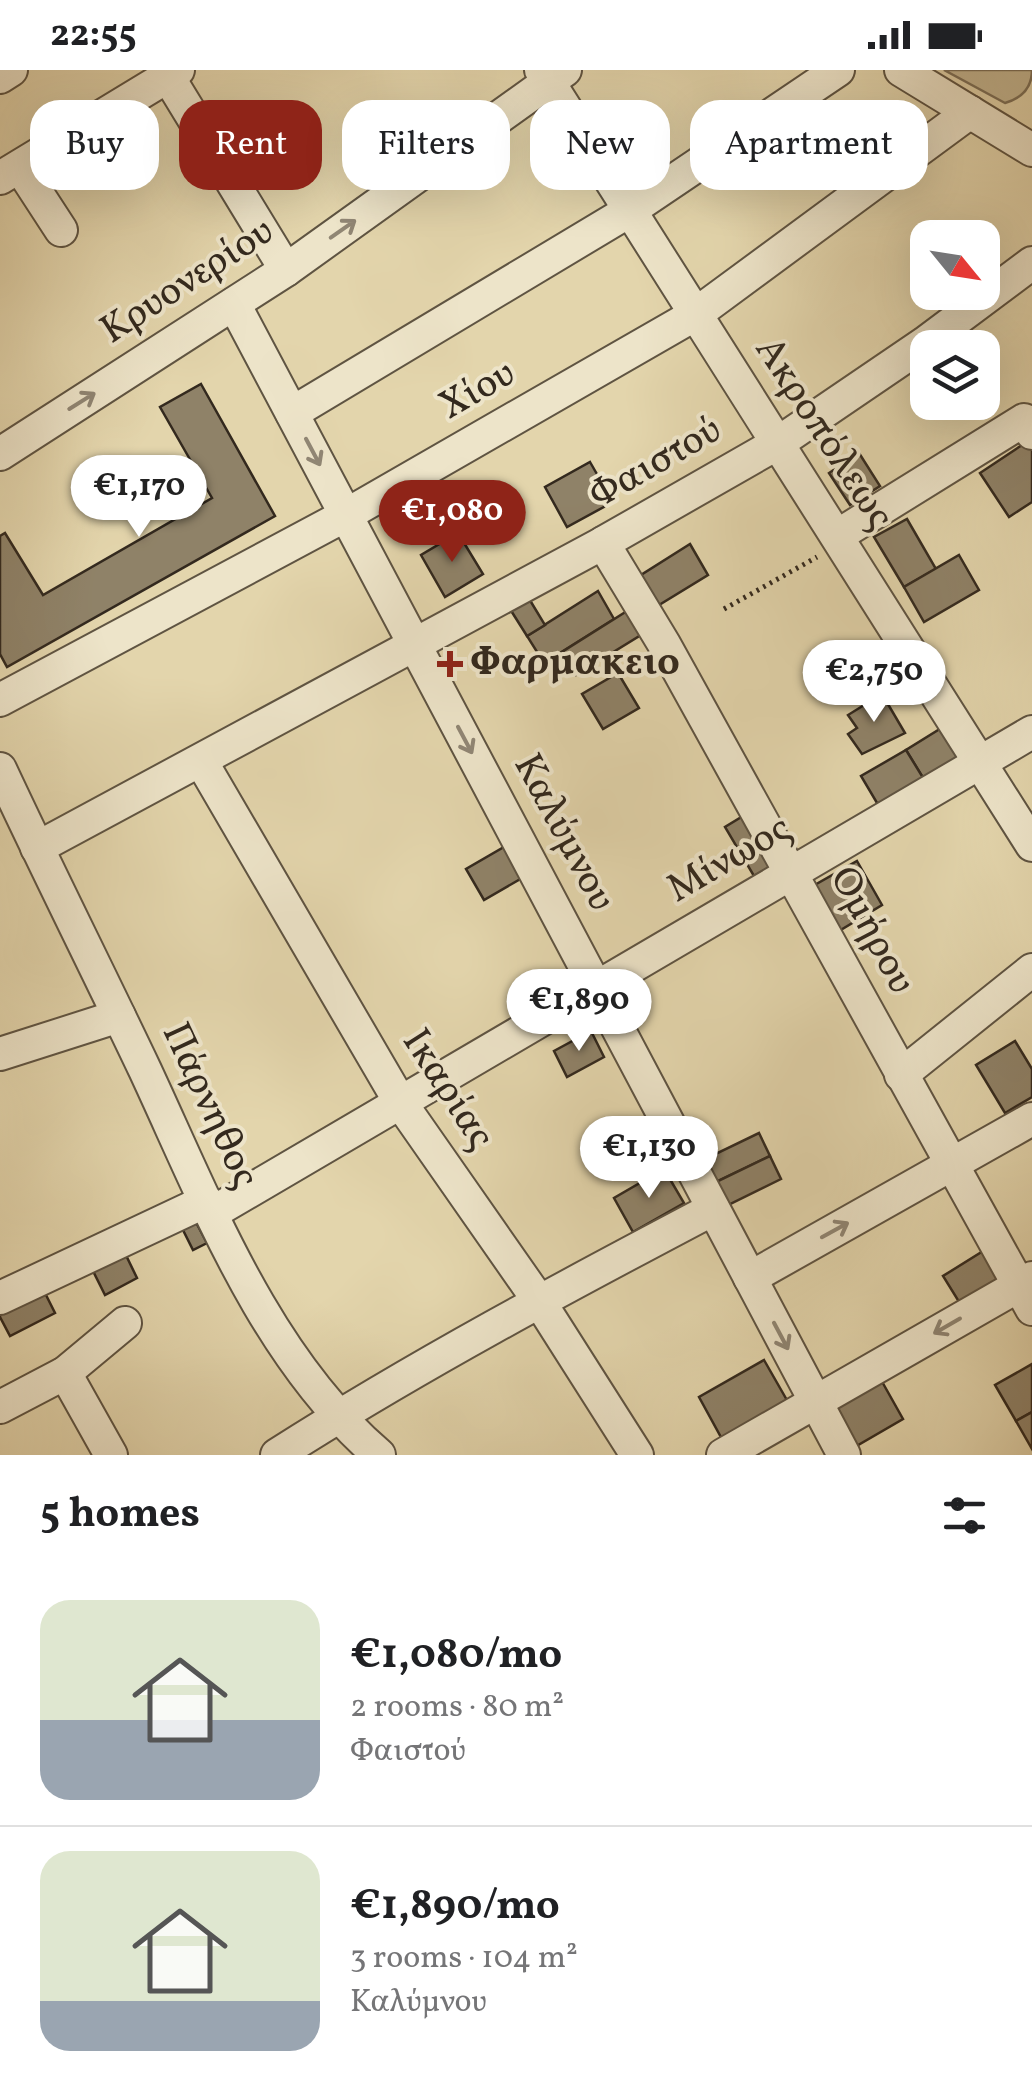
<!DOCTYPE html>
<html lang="en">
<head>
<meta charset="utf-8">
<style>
  :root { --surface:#fff; --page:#f2f2f2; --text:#202124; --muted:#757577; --line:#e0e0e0; --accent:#8f2418 }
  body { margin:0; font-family:Vollkorn,serif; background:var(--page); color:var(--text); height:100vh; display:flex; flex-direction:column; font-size:38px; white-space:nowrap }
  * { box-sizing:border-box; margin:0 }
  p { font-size:32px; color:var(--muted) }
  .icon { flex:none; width:55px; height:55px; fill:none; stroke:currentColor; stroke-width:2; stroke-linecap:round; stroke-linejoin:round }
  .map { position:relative; height:1385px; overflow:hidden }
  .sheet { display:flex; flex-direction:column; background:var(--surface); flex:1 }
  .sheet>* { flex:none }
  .banner { position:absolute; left:30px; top:30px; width:972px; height:90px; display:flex; gap:20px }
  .needle { width:65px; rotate:120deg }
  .tools { position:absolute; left:910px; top:150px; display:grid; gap:20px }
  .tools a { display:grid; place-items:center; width:90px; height:90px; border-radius:20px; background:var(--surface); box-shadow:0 10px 40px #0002; font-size:50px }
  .price { position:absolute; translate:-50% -85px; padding:0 22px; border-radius:35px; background:#fff; color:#222; font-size:32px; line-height:65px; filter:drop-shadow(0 2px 5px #0008) }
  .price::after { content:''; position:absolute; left:50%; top:60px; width:30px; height:22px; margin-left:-15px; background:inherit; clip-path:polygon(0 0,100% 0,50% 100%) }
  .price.selected { background:var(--accent); color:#fff }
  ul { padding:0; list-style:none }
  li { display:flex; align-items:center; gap:30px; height:250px; padding:0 40px }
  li+li { border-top:2px solid var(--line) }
  li span { display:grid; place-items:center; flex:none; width:280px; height:200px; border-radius:30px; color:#555 }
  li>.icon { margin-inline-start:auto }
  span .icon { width:120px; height:120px; fill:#fffc; stroke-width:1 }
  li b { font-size:42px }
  h2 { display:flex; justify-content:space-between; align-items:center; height:120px; padding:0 40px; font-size:42px }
  .tag { padding:0 35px; border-radius:30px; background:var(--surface); box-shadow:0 10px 40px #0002; font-size:35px; line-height:90px }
  .tag.selected { background:var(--accent); color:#fff }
  .status { display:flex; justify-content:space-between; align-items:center; height:70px; padding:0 50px; background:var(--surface); direction:ltr }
  .status svg { height:28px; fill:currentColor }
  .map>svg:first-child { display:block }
  .green { fill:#c5b894; stroke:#7c7059; stroke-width:2.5 }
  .building { fill:#8f8268; stroke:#33291e; stroke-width:2.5 }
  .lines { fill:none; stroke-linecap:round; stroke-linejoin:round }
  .minor-casing { stroke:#5f5442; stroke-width:36 }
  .path { stroke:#33291e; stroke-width:5; stroke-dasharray:2.5 5; stroke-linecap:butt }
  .minor { stroke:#ede4c9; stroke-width:32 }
  .oneway { stroke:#908674 }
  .poi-dot { fill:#8f2418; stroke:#ede4c9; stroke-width:4 }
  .labels { text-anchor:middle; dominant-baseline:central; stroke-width:8; stroke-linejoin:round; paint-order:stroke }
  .street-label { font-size:40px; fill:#33291e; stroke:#ede4c9 }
  .poi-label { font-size:40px; font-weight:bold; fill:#33291e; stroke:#ede4c9; text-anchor:start }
</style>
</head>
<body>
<div class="status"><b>22:55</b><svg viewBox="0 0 49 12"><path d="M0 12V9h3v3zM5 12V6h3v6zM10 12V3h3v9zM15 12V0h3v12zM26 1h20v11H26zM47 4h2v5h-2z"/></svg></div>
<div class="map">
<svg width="1032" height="1385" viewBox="0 0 1032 1385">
  <rect width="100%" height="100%" fill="#e3d5ac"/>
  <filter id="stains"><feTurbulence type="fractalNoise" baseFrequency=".002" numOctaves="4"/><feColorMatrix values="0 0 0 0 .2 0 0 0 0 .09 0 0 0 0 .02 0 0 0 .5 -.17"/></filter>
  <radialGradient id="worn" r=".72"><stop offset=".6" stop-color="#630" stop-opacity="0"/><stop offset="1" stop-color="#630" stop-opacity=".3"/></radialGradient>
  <!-- green -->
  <path class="green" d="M944 0H1032C1032 17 1022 28 1005 33Z"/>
  <!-- building -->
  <g class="building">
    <polygon points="201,314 275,446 7,597 0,584 0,466 5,463 43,525 212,428 160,337"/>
    <polygon points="1028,371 1032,377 1032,432 1009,447 980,403"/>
    <polygon points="859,383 880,416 850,435 829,403"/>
    <polygon points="590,392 613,432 567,457 545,417"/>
    <polygon points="907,449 936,499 904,517 874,467"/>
    <polygon points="458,463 483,504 445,527 421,485"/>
    <polygon points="690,474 708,505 659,535 641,505"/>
    <polygon points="959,485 979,520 924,552 904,517"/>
    <polygon points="598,521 614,549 544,593 527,566"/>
    <polygon points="528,527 545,555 527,566 510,539"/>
    <polygon points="635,536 649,560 576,605 562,582"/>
    <polygon points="618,603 639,638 603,659 582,624"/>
    <polygon points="882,624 905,663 862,684 848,664 857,658 848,645"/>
    <polygon points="943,657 961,689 925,711 906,680"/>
    <polygon points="906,680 925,711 880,738 861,706"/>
    <polygon points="748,743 777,793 754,806 725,757"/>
    <polygon points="504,777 522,808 484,830 466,799"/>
    <polygon points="857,791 882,835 839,861 813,816"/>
    <polygon points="591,961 604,987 567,1007 554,981"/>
    <polygon points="1015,971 1032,999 1032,1027 1005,1043 976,995"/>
    <polygon points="759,1063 770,1086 716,1112 705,1089"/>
    <polygon points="770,1086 781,1109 728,1135 716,1112"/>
    <polygon points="664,1099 684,1133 633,1162 614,1128"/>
    <polygon points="191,1143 207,1173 193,1180 178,1150"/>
    <polygon points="122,1177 137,1208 105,1225 89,1193"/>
    <polygon points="988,1178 1006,1207 961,1235 943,1206"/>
    <polygon points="42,1217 55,1243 10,1266 0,1247 0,1239"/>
    <polygon points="764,1290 788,1332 722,1369 699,1327"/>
    <polygon points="1032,1294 1032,1342 1016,1351 995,1315"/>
    <polygon points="880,1308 903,1349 853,1378 829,1337"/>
    <polygon points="1032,1342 1032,1379 1016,1351"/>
  </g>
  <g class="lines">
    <!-- minor casing -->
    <g class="minor-casing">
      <g id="minor">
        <polyline points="164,0 286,200"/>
        <polyline points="541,0 1032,775"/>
        <polyline points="901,0 1032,80"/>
        <polyline points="0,7 11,0"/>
        <polyline points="20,97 61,160"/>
        <polyline points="0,108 178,0"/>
        <polyline points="234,234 844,1385"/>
        <polyline points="292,343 629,141 838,0"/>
        <polyline points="0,384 286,200 565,0"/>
        <polyline points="837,466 1024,350 1032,363"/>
        <polyline points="603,473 664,574 1032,1239"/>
        <polyline points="0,630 346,445 696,244 970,42"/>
        <polyline points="201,691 400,1032 539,1231 637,1385"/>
        <path d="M0 699C47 800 97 899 145 1000 207 1133 265 1287 379 1385"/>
        <polyline points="37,778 603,473 778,373 925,273 1032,193"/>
        <polyline points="0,984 119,946"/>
        <polyline points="901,1005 1032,900"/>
        <polyline points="212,1143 1032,662"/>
        <polyline points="750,1208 1032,1049"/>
        <polyline points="0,1228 206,1131"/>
        <polyline points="65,1303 111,1385"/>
        <polyline points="0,1337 65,1303 125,1253"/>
        <path d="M277 1385C418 1295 565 1217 713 1139"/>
        <polyline points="723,1385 1032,1208"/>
      </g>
    </g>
    <!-- path -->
    <polyline class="path" points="724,539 817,487"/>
    <!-- minor -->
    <use href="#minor" class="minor"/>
  </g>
  <!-- one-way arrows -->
  <defs><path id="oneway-shaft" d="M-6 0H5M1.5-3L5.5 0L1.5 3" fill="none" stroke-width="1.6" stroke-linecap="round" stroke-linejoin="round" transform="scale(2.5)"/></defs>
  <g class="oneway">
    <use href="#oneway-shaft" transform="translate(343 159) rotate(-35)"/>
    <use href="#oneway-shaft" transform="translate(82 331) rotate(-32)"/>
    <use href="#oneway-shaft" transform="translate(313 382) rotate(62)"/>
    <use href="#oneway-shaft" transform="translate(465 670) rotate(62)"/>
    <use href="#oneway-shaft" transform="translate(835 1160) rotate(-29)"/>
    <use href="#oneway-shaft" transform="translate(947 1256) rotate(150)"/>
    <use href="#oneway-shaft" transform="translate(781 1266) rotate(62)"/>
  </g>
  <!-- markers -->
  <path class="poi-dot" d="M445 579h10v10h10v10h-10v10h-10v-10h-10v-10h10z"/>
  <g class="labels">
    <!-- street labels -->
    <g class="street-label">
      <text transform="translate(188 212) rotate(-33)">Κρυονερίου</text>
      <text transform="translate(478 321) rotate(-30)">Χίου</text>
      <text transform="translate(823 364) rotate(57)">Ακροπόλεως</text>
      <text transform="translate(656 394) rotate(-30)">Φαιστού</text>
      <text transform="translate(563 763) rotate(62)">Καλύμνου</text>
      <text transform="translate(730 790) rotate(-30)">Μίνωος</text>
      <text transform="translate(871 861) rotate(62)">Ομήρου</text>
      <text transform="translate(447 1020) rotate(57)">Ικαρίας</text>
      <text transform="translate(209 1036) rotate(65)">Πάρνηθος</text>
    </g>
    <!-- poi labels -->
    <g class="poi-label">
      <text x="470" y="594">Φαρμακειο</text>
    </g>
  </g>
  <rect width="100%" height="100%" filter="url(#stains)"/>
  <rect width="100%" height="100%" fill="url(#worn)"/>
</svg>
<div class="tools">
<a><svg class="needle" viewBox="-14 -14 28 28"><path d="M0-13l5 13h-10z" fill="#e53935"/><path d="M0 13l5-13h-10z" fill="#757577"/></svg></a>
<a><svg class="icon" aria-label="layers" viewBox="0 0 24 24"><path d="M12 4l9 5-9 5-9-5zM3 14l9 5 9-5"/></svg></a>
</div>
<b class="price" style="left:139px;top:470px">€1,170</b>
<b class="price selected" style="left:452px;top:495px">€1,080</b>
<b class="price" style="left:874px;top:655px">€2,750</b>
<b class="price" style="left:579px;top:984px">€1,890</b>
<b class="price" style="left:649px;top:1131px">€1,130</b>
<div class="banner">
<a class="tag">Buy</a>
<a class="tag selected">Rent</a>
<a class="tag">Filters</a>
<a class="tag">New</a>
<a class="tag">Apartment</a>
</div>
</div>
<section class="sheet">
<h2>5 homes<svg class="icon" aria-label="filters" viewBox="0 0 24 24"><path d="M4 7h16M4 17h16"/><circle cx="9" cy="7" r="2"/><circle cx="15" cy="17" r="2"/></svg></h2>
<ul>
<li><span style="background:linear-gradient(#dfe7d0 60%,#9aa5b1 0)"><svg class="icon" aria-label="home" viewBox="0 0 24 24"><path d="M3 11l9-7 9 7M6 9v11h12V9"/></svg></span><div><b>€1,080/mo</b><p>2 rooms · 80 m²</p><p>Φαιστού</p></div></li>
<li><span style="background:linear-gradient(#dfe7d0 75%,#9aa5b1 0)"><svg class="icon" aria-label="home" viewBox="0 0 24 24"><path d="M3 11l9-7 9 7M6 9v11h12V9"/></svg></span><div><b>€1,890/mo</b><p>3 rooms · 104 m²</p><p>Καλύμνου</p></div></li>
</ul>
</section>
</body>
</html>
